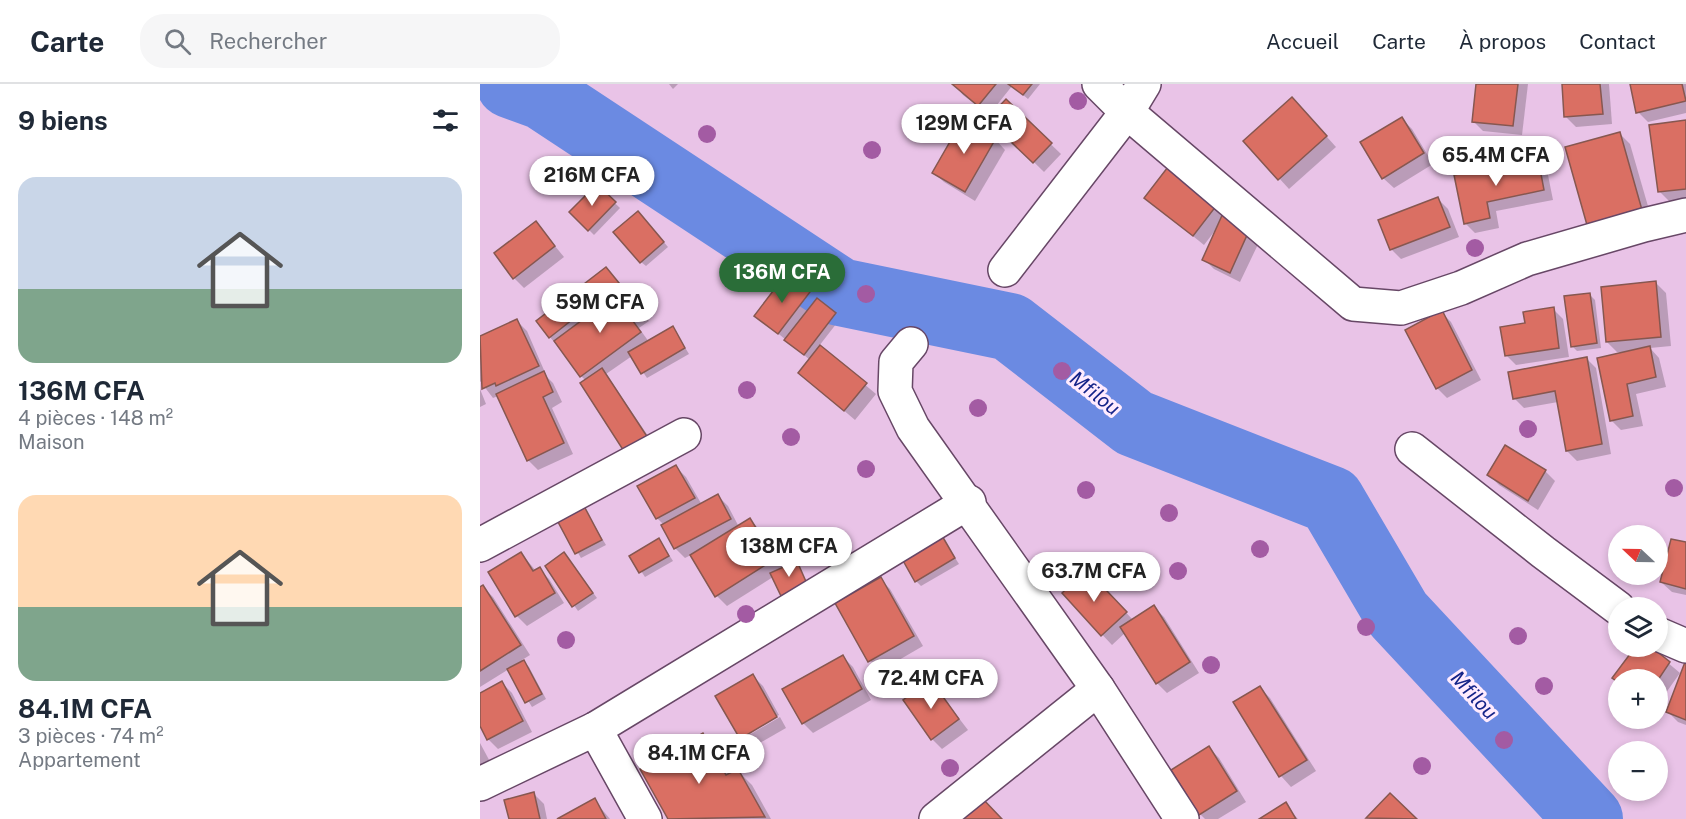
<!DOCTYPE html>
<html lang="fr">
<head>
<meta charset="utf-8">
<style>
  :root { --surface:#fff; --page:#f6f6f7; --text:#1f2937; --muted:#747a83; --line:#e0e1e3; --accent:#2a6d38 }
  body { margin:0; font-family:"Public Sans",sans-serif; background:var(--page); color:var(--text); height:100vh; display:flex; flex-direction:column; font-size:22px; white-space:nowrap }
  * { box-sizing:border-box; margin:0 }
  p { font-size:20px; color:var(--muted) }
  .icon { flex:none; width:33px; height:33px; fill:none; stroke:currentColor; stroke-width:2; stroke-linecap:round; stroke-linejoin:round }
  .map { position:relative; flex:1; overflow:hidden }
  .drawer { display:flex; flex-direction:column; background:var(--surface); width:480px }
  .drawer>* { flex:none }
  .needle { width:39px; rotate:292deg }
  .controls { position:absolute; left:1128px; top:441px; display:grid; gap:12px }
  .controls a { display:grid; place-items:center; width:60px; height:60px; border-radius:50%; background:var(--surface); box-shadow:0 3px 9px #0003; font-size:30px }
  .price { position:absolute; translate:-50% -51px; padding:0 14px; border-radius:21px; background:#fff; color:#222; font-size:20px; line-height:39px; filter:drop-shadow(0 2px 3px #0008) }
  .price::after { content:''; position:absolute; left:50%; top:36px; width:18px; height:14px; margin-left:-9px; background:inherit; clip-path:polygon(0 0,100% 0,50% 100%) }
  .price.on { background:var(--accent); color:#fff }
  ul { padding:0; list-style:none }
  li { display:grid; align-content:center; gap:12px; height:318px; padding:0 18px }
  li span { display:grid; place-items:center; height:186px; border-radius:18px; color:#555 }
  li>.icon { margin-inline-start:auto }
  span .icon { width:108px; height:108px; fill:#fffc; stroke-width:1 }
  li b { font-size:26px }
  h2 { display:flex; justify-content:space-between; align-items:center; height:72px; padding:0 18px; font-size:26px }
  header { display:flex; align-items:center; gap:36px; box-sizing:border-box; height:84px; padding:0 30px; background:var(--surface); border-bottom:2px solid var(--line) }
  header strong { font-size:28px }
  nav { display:flex; gap:33px; margin-inline-start:auto; font-size:21px }
  .search { width:420px; height:54px; background:var(--page); display:flex; align-items:center; gap:15px; box-sizing:border-box; padding:0 21px; border-radius:24px; color:var(--muted); font-size:22px }
  main { display:flex; flex:1; min-height:0 }
  .map>svg:first-child { display:block }
  .shadow { fill:#0003 }
  .lines { fill:none; stroke-linecap:round; stroke-linejoin:round }
  .river { stroke:#6b8ae2; stroke-width:68 }
  .building { fill:#da6f63; stroke:#865750; stroke-width:1.5 }
  .minor-casing { stroke:#674766; stroke-width:36 }
  .minor { stroke:#fff; stroke-width:33 }
  .tree { fill:#a35ba3 }
  .labels { text-anchor:middle; dominant-baseline:central; stroke-width:6; stroke-linejoin:round; paint-order:stroke }
  .water-label { font-size:20px; font-style:italic; fill:#152489; stroke:#ffebfe }
</style>
</head>
<body>
<header>
<strong>Carte</strong>
<div class="search"><svg class="icon" aria-label="search" viewBox="0 0 24 24"><circle cx="10" cy="10" r="6"/><path d="M15 15l6 6"/></svg>Rechercher</div>
<nav><a>Accueil</a><a>Carte</a><a>À propos</a><a>Contact</a></nav>
</header>
<main>
<section class="drawer">
<h2>9 biens<svg class="icon" aria-label="filters" viewBox="0 0 24 24"><path d="M4 7h16M4 17h16"/><circle cx="9" cy="7" r="2"/><circle cx="15" cy="17" r="2"/></svg></h2>
<ul>
<li><span style="background:linear-gradient(#c9d6e8 60%,#7fa58c 0)"><svg class="icon" aria-label="home" viewBox="0 0 24 24"><path d="M3 11l9-7 9 7M6 9v11h12V9"/></svg></span><div><b>136M CFA</b><p>4 pièces · 148 m²</p><p>Maison</p></div></li>
<li><span style="background:linear-gradient(#ffd9b3 60%,#7fa58c 0)"><svg class="icon" aria-label="home" viewBox="0 0 24 24"><path d="M3 11l9-7 9 7M6 9v11h12V9"/></svg></span><div><b>84.1M CFA</b><p>3 pièces · 74 m²</p><p>Appartement</p></div></li>
</ul>
</section>
<div class="map">
<svg width="1206" height="735" viewBox="0 0 1206 735">
  <rect width="100%" height="100%" fill="#e9c3e7"/>
  <!-- shadow -->
  <g class="shadow">
    <polygon points="189,0 198,0 193,5"/>
    <polygon points="474,0 560,0 548,15 532,2 509,31 483,11"/>
    <polygon points="998,0 1048,0 1042,51 1003,47 993,37"/>
    <polygon points="1083,0 1129,0 1132,40 1096,43 1086,33"/>
    <polygon points="1151,0 1206,0 1206,29 1168,38 1158,28"/>
    <polygon points="526,17 581,70 564,88 510,35"/>
    <polygon points="822,25 856,63 809,105 765,57"/>
    <polygon points="922,35 932,45 953,80 914,104 903,94"/>
    <polygon points="483,37 515,55 525,66 495,117 464,98 453,88"/>
    <polygon points="1206,37 1206,116 1190,118 1180,108"/>
    <polygon points="1140,50 1150,60 1172,136 1119,151"/>
    <polygon points="1057,75 1067,86 1073,116 1016,127 1019,144 995,149 985,139 976,92"/>
    <polygon points="692,81 782,152 760,198 734,185 724,175 737,144 724,161 666,114"/>
    <polygon points="117,102 140,124 114,151 91,128"/>
    <polygon points="958,115 968,125 979,153 921,175 911,165"/>
    <polygon points="163,134 188,163 166,182 161,178"/>
    <polygon points="56,139 84,173 44,204 34,194"/>
    <polygon points="126,185 169,237 159,244 169,258 193,244 209,270 167,294 152,272 126,290 179,368 101,292 70,253"/>
    <polygon points="307,192 360,235 339,262 396,310 375,336 320,289 330,276 276,231"/>
    <polygon points="1176,199 1186,209 1191,262 1170,264 1179,274 1186,303 1156,310 1163,342 1141,346 1131,336 1146,269 1137,268 1127,258"/>
    <polygon points="1110,211 1115,216 1121,264 1097,267 1092,262"/>
    <polygon points="1073,225 1083,235 1089,273 1036,281 1026,271 1047,240"/>
    <polygon points="961,228 971,238 1001,296 967,314 957,304"/>
    <polygon points="37,237 47,247 67,293 73,299 82,318 72,324 93,370 58,386 48,376 18,312 13,314 0,297 0,254"/>
    <polygon points="1106,274 1116,284 1131,370 1097,377 1087,367 1078,318 1044,324 1034,314"/>
    <polygon points="0,305 6,320 0,323"/>
    <polygon points="196,383 206,393 222,421 238,412 248,422 259,443 270,436 280,446 303,485 316,479 331,505 307,516 293,493 247,522 237,512 211,471 205,474 195,464 184,441 177,434"/>
    <polygon points="1065,387 1075,397 1058,426 1019,401 1009,391"/>
    <polygon points="104,424 126,461 101,474 79,437"/>
    <polygon points="461,452 479,480 441,502 436,497"/>
    <polygon points="179,455 193,477 165,493 151,472"/>
    <polygon points="1206,460 1206,511 1192,508 1181,498"/>
    <polygon points="41,469 56,487 59,485 69,495 84,519 47,542 37,532 10,488"/>
    <polygon points="84,470 117,514 98,527 67,482"/>
    <polygon points="400,495 410,505 443,562 400,587 390,577"/>
    <polygon points="617,498 653,536 674,523 684,533 719,589 687,609 677,599 646,548 632,561 584,510"/>
    <polygon points="3,503 13,513 50,571 42,576 49,583 66,615 52,623 29,585 0,603 0,505"/>
    <polygon points="1168,562 1200,589 1178,620 1178,596 1138,596 1138,598 1134,594"/>
    <polygon points="363,573 373,583 391,616 333,649 323,639"/>
    <polygon points="1206,580 1206,641 1198,638 1188,628"/>
    <polygon points="273,592 283,602 299,631 262,652 262,655 261,654"/>
    <polygon points="451,598 488,646 462,665 452,655"/>
    <polygon points="22,599 32,609 52,648 18,665 8,655 0,639 0,611"/>
    <polygon points="780,604 790,614 836,687 811,703 801,692 755,619"/>
    <polygon points="300,633 306,644 271,664 262,655"/>
    <polygon points="223,650 237,665 251,690 257,686 272,701 291,735 190,735 162,686"/>
    <polygon points="0,659 14,685 0,692"/>
    <polygon points="729,664 739,674 766,718 738,735 725,735 720,730"/>
    <polygon points="54,710 64,720 67,735 30,735"/>
    <polygon points="910,711 935,735 889,735"/>
    <polygon points="114,716 130,735 80,735"/>
    <polygon points="805,720 818,735 782,735"/>
  </g>
  <g class="lines">
    <!-- river -->
    <polyline class="river" points="30,0 63,12 360,208 530,243 654,339 851,416 918,530 1109,735"/>
  </g>
  <!-- building -->
  <g class="building">
    <polygon points="472,0 516,0 498,22"/>
    <polygon points="528,0 552,0 543,11"/>
    <polygon points="996,0 1038,0 1033,42 992,38"/>
    <polygon points="1082,0 1120,0 1123,30 1084,33"/>
    <polygon points="1150,0 1202,0 1206,17 1156,29"/>
    <polygon points="812,13 847,52 798,96 763,57"/>
    <polygon points="526,15 572,59 553,79 507,35"/>
    <polygon points="922,33 944,69 902,95 880,58"/>
    <polygon points="483,35 516,54 485,108 452,89"/>
    <polygon points="1206,36 1206,105 1178,108 1169,41"/>
    <polygon points="1140,48 1162,126 1107,141 1085,63"/>
    <polygon points="1058,74 1064,106 1007,118 1010,134 984,140 974,91"/>
    <polygon points="691,79 740,117 713,152 664,114"/>
    <polygon points="117,100 136,118 108,147 89,128"/>
    <polygon points="958,113 970,143 910,166 898,136"/>
    <polygon points="158,127 184,158 160,179 133,148"/>
    <polygon points="744,127 772,140 750,189 722,176"/>
    <polygon points="56,137 75,162 33,195 14,169"/>
    <polygon points="126,183 139,199 69,254 56,237"/>
    <polygon points="306,190 330,208 298,250 274,232"/>
    <polygon points="1176,197 1181,253 1126,258 1121,203"/>
    <polygon points="144,205 160,226 150,233 161,248 100,293 74,257"/>
    <polygon points="1110,209 1117,259 1091,263 1084,212"/>
    <polygon points="337,214 356,229 324,271 304,256"/>
    <polygon points="1074,223 1079,264 1025,272 1020,243 1045,239 1043,228"/>
    <polygon points="962,226 992,286 956,305 925,246"/>
    <polygon points="37,235 59,282 16,302 15,299 2,305 0,252"/>
    <polygon points="193,242 205,264 161,290 148,268"/>
    <polygon points="340,261 387,299 364,327 318,289"/>
    <polygon points="1170,262 1176,293 1147,300 1153,332 1130,337 1117,274"/>
    <polygon points="1107,273 1122,360 1086,367 1075,307 1033,315 1028,288"/>
    <polygon points="122,284 170,357 147,372 100,299"/>
    <polygon points="64,287 73,308 63,313 84,359 47,377 16,310"/>
    <polygon points="1025,361 1066,386 1048,417 1007,391"/>
    <polygon points="196,381 215,414 176,435 157,402"/>
    <polygon points="238,410 251,435 194,465 181,441"/>
    <polygon points="104,422 122,456 95,470 77,436"/>
    <polygon points="270,434 295,475 235,513 210,471"/>
    <polygon points="461,450 475,474 435,498 421,473"/>
    <polygon points="179,454 189,472 159,489 149,472"/>
    <polygon points="1191,455 1206,458 1206,505 1180,498"/>
    <polygon points="41,468 53,487 60,483 75,509 35,533 8,488"/>
    <polygon points="84,468 113,509 92,523 65,482"/>
    <polygon points="317,477 327,500 301,512 290,489"/>
    <polygon points="607,486 647,528 621,552 582,509"/>
    <polygon points="401,493 434,552 388,578 355,519"/>
    <polygon points="3,501 41,561 0,587 0,503"/>
    <polygon points="674,521 710,578 676,600 640,543"/>
    <polygon points="1156,562 1170,562 1190,578 1178,596 1138,596 1138,598 1132,594"/>
    <polygon points="363,571 382,605 322,640 302,605"/>
    <polygon points="44,576 62,610 45,619 27,585"/>
    <polygon points="1205,578 1206,578 1206,636 1186,628"/>
    <polygon points="273,590 297,633 260,655 235,612"/>
    <polygon points="451,596 479,635 451,656 423,616"/>
    <polygon points="22,597 43,637 7,656 0,642 0,609"/>
    <polygon points="780,602 827,676 799,693 753,618"/>
    <polygon points="223,649 246,691 258,685 285,733 188,735 160,685"/>
    <polygon points="729,662 757,707 719,731 691,686"/>
    <polygon points="54,708 60,735 29,735 24,716"/>
    <polygon points="910,709 937,735 886,734"/>
    <polygon points="115,714 126,735 77,735"/>
    <polygon points="502,714 522,735 480,735"/>
    <polygon points="806,718 816,735 779,735"/>
  </g>
  <g class="lines">
    <!-- minor casing -->
    <g class="minor-casing">
      <g id="minor">
        <polyline points="619,0 647,28 873,220 921,224 981,204 1047,175 1164,141 1206,131"/>
        <polyline points="525,186 647,28 664,0"/>
        <polyline points="431,260 416,278 415,307 433,344 618,605 702,735"/>
        <polyline points="932,365 1063,468 1138,524"/>
        <polyline points="0,461 204,351"/>
        <polyline points="1178,550 1206,562"/>
        <polyline points="115,645 165,735"/>
        <polyline points="0,700 115,645 489,418"/>
        <polyline points="456,735 618,605"/>
      </g>
    </g>
    <!-- minor -->
    <use href="#minor" class="minor"/>
  </g>
  <!-- trees -->
  <g class="tree">
    <circle cx="598" cy="17" r="9"/>
    <circle cx="227" cy="50" r="9"/>
    <circle cx="392" cy="66" r="9"/>
    <circle cx="995" cy="164" r="9"/>
    <circle cx="342" cy="180" r="9"/>
    <circle cx="386" cy="210" r="9"/>
    <circle cx="582" cy="287" r="9"/>
    <circle cx="267" cy="306" r="9"/>
    <circle cx="498" cy="324" r="9"/>
    <circle cx="1048" cy="345" r="9"/>
    <circle cx="311" cy="353" r="9"/>
    <circle cx="386" cy="385" r="9"/>
    <circle cx="1194" cy="404" r="9"/>
    <circle cx="606" cy="406" r="9"/>
    <circle cx="689" cy="429" r="9"/>
    <circle cx="780" cy="465" r="9"/>
    <circle cx="698" cy="487" r="9"/>
    <circle cx="266" cy="530" r="9"/>
    <circle cx="886" cy="543" r="9"/>
    <circle cx="1038" cy="552" r="9"/>
    <circle cx="86" cy="556" r="9"/>
    <circle cx="731" cy="581" r="9"/>
    <circle cx="1064" cy="602" r="9"/>
    <circle cx="1024" cy="656" r="9"/>
    <circle cx="942" cy="682" r="9"/>
    <circle cx="470" cy="684" r="9"/>
  </g>
  <g class="labels">
    <!-- water labels -->
    <g class="water-label">
      <text transform="translate(615 309) rotate(38)">Mfilou</text>
      <text transform="translate(994 611) rotate(47)">Mfilou</text>
    </g>
  </g>
</svg>
<div class="controls">
<a><svg class="needle" viewBox="-14 -14 28 28"><path d="M0-13l5 13h-10z" fill="#e53935"/><path d="M0 13l5-13h-10z" fill="#747a83"/></svg></a>
<a><svg class="icon" aria-label="layers" viewBox="0 0 24 24"><path d="M12 4l9 5-9 5-9-5zM3 14l9 5 9-5"/></svg></a>
<a>+</a>
<a>−</a>
</div>
<b class="price" style="left:484px;top:71px">129M CFA</b>
<b class="price" style="left:1016px;top:103px">65.4M CFA</b>
<b class="price" style="left:112px;top:123px">216M CFA</b>
<b class="price on" style="left:302px;top:220px">136M CFA</b>
<b class="price" style="left:120px;top:250px">59M CFA</b>
<b class="price" style="left:309px;top:494px">138M CFA</b>
<b class="price" style="left:614px;top:519px">63.7M CFA</b>
<b class="price" style="left:451px;top:626px">72.4M CFA</b>
<b class="price" style="left:219px;top:701px">84.1M CFA</b>
</div>
</main>
</body>
</html>
